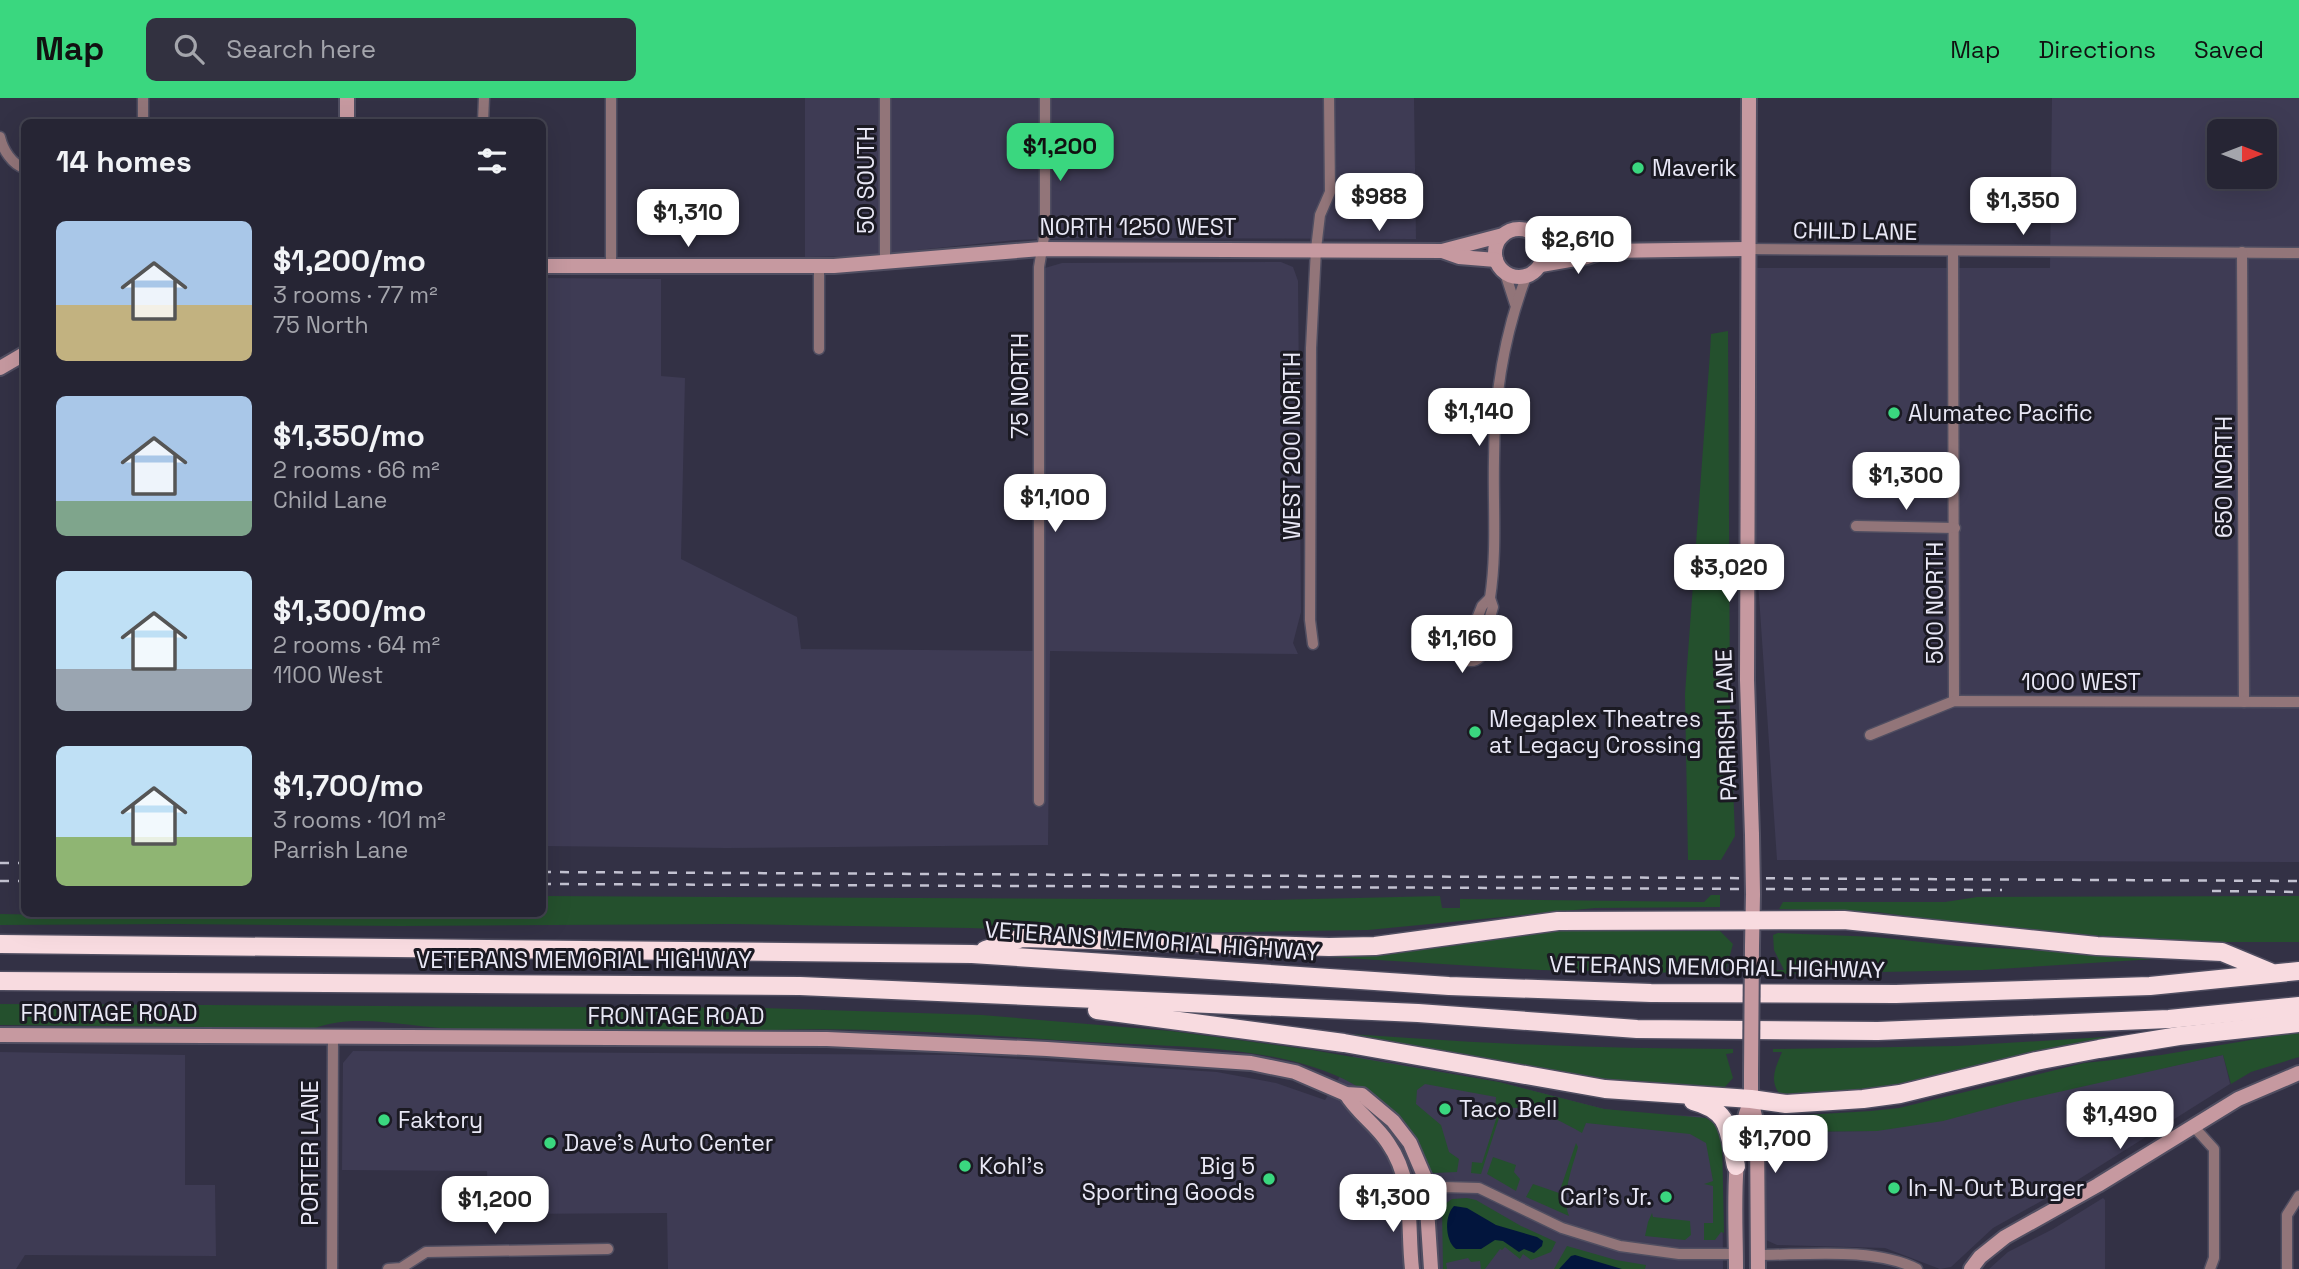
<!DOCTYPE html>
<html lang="en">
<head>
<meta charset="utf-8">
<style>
  :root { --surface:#262534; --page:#323140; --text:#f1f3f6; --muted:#a4a5ac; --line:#42424f; --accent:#3ad77f }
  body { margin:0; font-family:"Space Grotesk",sans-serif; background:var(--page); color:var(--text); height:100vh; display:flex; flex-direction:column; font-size:26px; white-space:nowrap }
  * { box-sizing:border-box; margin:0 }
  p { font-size:23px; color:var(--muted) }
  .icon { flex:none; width:38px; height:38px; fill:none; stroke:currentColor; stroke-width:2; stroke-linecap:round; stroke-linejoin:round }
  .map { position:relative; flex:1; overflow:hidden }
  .drawer { position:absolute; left:21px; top:21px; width:525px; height:798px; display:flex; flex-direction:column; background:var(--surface); border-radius:10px; box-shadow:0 7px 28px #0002,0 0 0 2px var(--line) }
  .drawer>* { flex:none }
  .needle { width:46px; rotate:90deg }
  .controls { position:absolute; left:2207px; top:21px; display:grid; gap:14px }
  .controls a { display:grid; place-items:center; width:70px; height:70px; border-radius:10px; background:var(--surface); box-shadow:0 7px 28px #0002,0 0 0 2px var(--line); font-size:35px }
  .price { position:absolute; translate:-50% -60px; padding:0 16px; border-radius:14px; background:#fff; color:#222; font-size:23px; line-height:46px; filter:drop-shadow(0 2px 4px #0008) }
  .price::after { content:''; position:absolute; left:50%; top:42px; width:21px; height:16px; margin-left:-10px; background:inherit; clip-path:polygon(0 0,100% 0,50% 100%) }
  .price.current { background:var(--accent); color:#111 }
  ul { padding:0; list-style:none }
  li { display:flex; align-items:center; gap:21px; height:175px; padding:0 35px }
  li span { display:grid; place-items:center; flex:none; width:196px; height:140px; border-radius:10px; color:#555 }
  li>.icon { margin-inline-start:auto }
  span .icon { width:84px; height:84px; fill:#fffc; stroke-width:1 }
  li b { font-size:30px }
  h2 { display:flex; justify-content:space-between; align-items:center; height:84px; padding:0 35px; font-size:30px }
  header { display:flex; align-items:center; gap:42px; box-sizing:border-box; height:98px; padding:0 35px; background:var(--accent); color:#111 }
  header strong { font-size:33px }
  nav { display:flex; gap:38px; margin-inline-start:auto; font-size:24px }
  .search { width:490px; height:63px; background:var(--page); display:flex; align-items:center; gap:18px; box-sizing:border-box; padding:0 24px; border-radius:10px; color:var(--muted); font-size:26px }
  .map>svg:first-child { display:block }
  .built { fill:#3e3b54; fill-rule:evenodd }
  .green { fill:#24502d }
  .water { fill:#02153d }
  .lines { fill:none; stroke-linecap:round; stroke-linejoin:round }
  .street-casing { stroke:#504e61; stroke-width:13 }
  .secondary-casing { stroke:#504e61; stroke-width:18 }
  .highway-casing { stroke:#504e61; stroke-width:21 }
  .street { stroke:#927579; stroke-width:10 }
  .secondary { stroke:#c699a0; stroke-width:14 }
  .highway { stroke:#f8dbe0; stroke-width:18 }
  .rail { stroke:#c3c2d1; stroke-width:2.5; stroke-dasharray:9 9; stroke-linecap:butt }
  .secondary-bridge-casing { stroke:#504e61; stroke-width:18; stroke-linecap:butt }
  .secondary-bridge { stroke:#c699a0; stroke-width:14 }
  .poi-dot { fill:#3ad77f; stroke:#1b1a23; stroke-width:2.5 }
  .labels { text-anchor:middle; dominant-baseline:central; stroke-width:6; stroke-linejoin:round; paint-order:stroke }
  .poi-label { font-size:23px; fill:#e9e8f6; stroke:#1b1a23; text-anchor:start }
  .street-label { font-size:23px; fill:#e9e8f6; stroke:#1b1a23 }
</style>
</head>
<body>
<header>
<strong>Map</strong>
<div class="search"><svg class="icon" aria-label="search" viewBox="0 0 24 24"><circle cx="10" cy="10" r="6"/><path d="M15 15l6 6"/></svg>Search here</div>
<nav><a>Map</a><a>Directions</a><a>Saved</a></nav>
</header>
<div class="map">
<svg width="2299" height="1171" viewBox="0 0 2299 1171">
  <rect width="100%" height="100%" fill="#333145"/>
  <!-- built -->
  <g class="built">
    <polygon points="805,0 1414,0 1416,141 1071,140 1016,142 858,158 805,159"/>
    <path d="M2052 0H2299V764L1777 762 1753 410V170H2050ZM2219 33H2264V79H2219Z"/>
    <polygon points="1281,164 1293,169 1298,183 1301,514 1293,545 1298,556 1050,553 1048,747 726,750 543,748 543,180 661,181 661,278 685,280 681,461 797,519 801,551 1044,553 1043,173 1045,170 1062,165"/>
    <polygon points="353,953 956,957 1217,974 1276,985 1325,1002 1353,958 1499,984 1604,1011 1654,1017 1700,1018 1711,1023 1718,1030 1722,1045 1723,1171 668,1171 667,1115 489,1116 487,1073 342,1072 343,965"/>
    <polygon points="0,954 185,957 185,1087 215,1087 216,1158 25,1157 16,1171 0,1171"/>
    <polygon points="2223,957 2230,986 2068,1088 1993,1130 1951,1169 1940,1171 1885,1150 1777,1147 1766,1142 1763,1088 1765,1034 1872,1033"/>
    <polygon points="2103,1100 2105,1102 2105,1171 1989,1171 2008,1154 2053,1131"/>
  </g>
  <!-- green -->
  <g class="green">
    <polygon points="1728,233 1730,609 1735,738 1721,762 1688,762 1685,596 1710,255 1711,236"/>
    <polygon points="1711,797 1720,797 1720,809 1595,810 1368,832 1126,836 969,830 731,826 401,828 176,826 0,827 0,816 278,821 272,816 542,816 543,798 1272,802 1440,798 1442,810 1460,810 1460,801 1704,804"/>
    <polygon points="2299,798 2299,844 2129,844 1983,829 1877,814 1779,811 1783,804 1945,804 1977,799"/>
    <polygon points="1604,829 1719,832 1733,846 1726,872 1733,873 1733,876 1540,872 1264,855 1386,855 1555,832"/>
    <polygon points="1778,835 1876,839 1958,848 2170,860 1983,872 1774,876 1774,872 1784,872 1774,852 1773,837"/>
    <path d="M0 906 762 910 982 917 1171 933 1312 952 1499 984 1604 1011 1706 1020 1715 1026 1722 1040 1724 1135 1721 1134 1715 1142H1704V1125H1713V1088L1704 1086 1713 1083 1706 1045 1690 1036 1586 1025 1582 1035C1561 1023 1533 1008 1508 1010L1499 1020 1481 1076 1471 1075 1472 1064 1482 1065 1498 1015 1495 1013 1496 999 1425 986 1417 992 1416 1006 1441 1027 1449 1054 1459 1061 1457 1074 1433 1075C1426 1067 1424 1056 1419 1047 1403 1022 1379 1001 1353 986 1281 946 1170 949 1089 944 977 937 863 927 751 933 653 932 555 933 458 931 412 930 359 914 315 930L0 927Z"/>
    <path d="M1301 932C1444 944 1588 951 1733 951V955L1726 956 1733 980 1725 989 1720 990 1625 988Z"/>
    <polygon points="2299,934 2299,959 2251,974 2231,986 2223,957 2014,1004 1943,1023 1877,1033 1769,1034 1772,1025 1788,1018 1871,1013 1899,1010 2084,965 2161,957"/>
    <path d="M2121 938 2123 939 1883 993 1796 998 1779 995C1769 982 1776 968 1782 954H1773V951L1957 948Z"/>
    <path d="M1576 1045 1578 1049C1572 1071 1561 1097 1569 1118L1526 1099 1533 1086 1559 1095Z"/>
    <polygon points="1493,1059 1516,1067 1514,1074 1520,1081 1516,1093 1487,1076"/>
    <polygon points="1467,1100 1476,1102 1521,1128 1556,1144 1551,1154 1531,1162 1523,1156 1520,1161 1505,1149 1502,1152 1500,1151 1485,1171 1481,1171 1480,1163 1471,1164 1468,1160 1446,1165 1447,1171 1443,1171 1442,1108 1452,1101"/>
    <polygon points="1652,1115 1653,1119 1690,1123 1691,1137 1685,1142 1645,1138 1648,1124"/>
    <polygon points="1567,1148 1616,1162 1646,1167 1645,1171 1554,1171"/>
  </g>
  <!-- water -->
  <g class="water">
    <path d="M1454 1108 1467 1110 1496 1127 1537 1139 1543 1143 1542 1148 1534 1155 1524 1151 1519 1154 1503 1143 1495 1142 1481 1151H1456C1445 1143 1444 1118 1454 1108Z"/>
    <polygon points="1575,1157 1622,1171 1559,1171 1571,1158"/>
  </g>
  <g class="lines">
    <!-- street casing -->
    <g class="street-casing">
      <g id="street">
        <polyline points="611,0 611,169"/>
        <polyline points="143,24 143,0"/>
        <polyline points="483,24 484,0"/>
        <path d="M0 39C3 52 12 66 24 70"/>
        <polyline points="1747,151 2299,155"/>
        <polyline points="1953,154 1954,603"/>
        <polyline points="2242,154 2244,604"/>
        <polyline points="885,164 885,0"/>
        <polyline points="819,168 819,251"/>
        <polyline points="1505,175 1515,206"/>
        <polyline points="1856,428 1955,430"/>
        <polyline points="1470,538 1482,508 1490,500"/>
        <circle cx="1471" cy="551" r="12"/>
        <polyline points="1313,546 1310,522 1311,250 1316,151 1320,117 1330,94 1329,0"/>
        <path d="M1482 546 1493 509 1490 500C1497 454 1493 409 1494 362 1494 300 1504 237 1526 179"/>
        <polyline points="1870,637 1954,603 2299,604"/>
        <polyline points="1039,703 1039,169 1045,133 1045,0"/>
        <polyline points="2194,1029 2214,1051 2214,1160 2210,1171"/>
        <polyline points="1409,1096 1442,1089 1479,1090 1562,1130 1620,1148 1679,1156 1736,1156"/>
        <path d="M1758 1157C1806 1157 1874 1149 1917 1171"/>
        <polyline points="332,1171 333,939"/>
        <polyline points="388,1171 401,1170 426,1154 608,1151"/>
        <polyline points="2287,1171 2287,1117 2299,1098"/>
      </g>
    </g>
    <!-- secondary casing -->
    <g class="secondary-casing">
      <g id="secondary">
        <polyline points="1749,0 1747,582 1752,737"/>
        <polyline points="347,24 347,0"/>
        <circle cx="1519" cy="155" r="24"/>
        <path d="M1539 142C1561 149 1582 146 1604 153L1747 151"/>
        <polyline points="1442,153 1503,137"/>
        <polyline points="1541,167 1587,159 1604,153"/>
        <polyline points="542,168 834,168 1041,151 1442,153 1459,159 1496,162"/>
        <polyline points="0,270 24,256"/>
        <polyline points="1752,848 1753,796"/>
        <polyline points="0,937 827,941 1047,951 1251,965 1295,974 1346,996 1362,997 1393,1023 1410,1045 1425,1080 1431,1171"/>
        <polyline points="1751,976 1751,1001 1757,1027 1758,1171"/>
        <path d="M1346 996C1357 1015 1376 1026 1388 1045 1415 1084 1407 1126 1412 1171"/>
        <path d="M1736 1171C1736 1114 1730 1055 1751 1001"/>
        <polyline points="1971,1171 1980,1159 2005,1139 2098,1087 2238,1001 2299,975"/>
      </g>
    </g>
    <!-- highway casing -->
    <g class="highway-casing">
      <g id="highway">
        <polyline points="0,846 972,856 1449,888 1651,895 1896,896 2150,888 2299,873"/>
        <polyline points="985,852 1022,840 1329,849 1375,848 1558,823 1844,822 2097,848 2222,854 2270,874"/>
        <polyline points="0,883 800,888 1418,915 1637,931 1878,933 2169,921 2299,908"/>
        <polyline points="1097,912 1344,945 1605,991 1751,1001 1786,1006 1863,1001 1900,996 2036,963 2099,951 2179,938 2299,925"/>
        <path d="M1693 1003C1732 1013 1728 1034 1736 1068"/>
      </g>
    </g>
    <!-- street -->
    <use href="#street" class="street"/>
    <!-- secondary -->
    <use href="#secondary" class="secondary"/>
    <!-- highway -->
    <use href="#highway" class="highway"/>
    <!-- rail -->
    <g class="rail">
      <polyline points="0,765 24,765"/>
      <polyline points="542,774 2299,783"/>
      <polyline points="0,783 24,783"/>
      <polyline points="542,786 2002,792"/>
      <polyline points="2212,793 2299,794"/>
    </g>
    <!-- secondary-bridge casing -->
    <g class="secondary-bridge-casing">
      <g id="secondary-bridge">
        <polyline points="1752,737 1753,796"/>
        <polyline points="1751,976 1752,848"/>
      </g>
    </g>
    <!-- secondary-bridge -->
    <use href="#secondary-bridge" class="secondary-bridge"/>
  </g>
  <!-- markers -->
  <g class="poi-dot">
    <circle cx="1638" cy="70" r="7"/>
    <circle cx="1894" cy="315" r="7"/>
    <circle cx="1475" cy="634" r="7"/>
    <circle cx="1445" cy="1011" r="7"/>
    <circle cx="384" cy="1022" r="7"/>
    <circle cx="550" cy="1045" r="7"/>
    <circle cx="965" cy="1068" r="7"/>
    <circle cx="1269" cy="1081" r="7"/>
    <circle cx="1894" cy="1090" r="7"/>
    <circle cx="1666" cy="1099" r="7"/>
  </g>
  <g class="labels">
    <!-- poi labels -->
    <g class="poi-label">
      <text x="1652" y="70">Maverik</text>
      <text x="1908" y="315">Alumatec Pacific</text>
      <text x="1489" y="621">Megaplex Theatres<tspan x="1489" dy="26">at Legacy Crossing</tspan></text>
      <text x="1459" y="1011">Taco Bell</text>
      <text x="398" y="1022">Faktory</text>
      <text x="564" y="1045">Dave's Auto Center</text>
      <text x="979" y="1068">Kohl's</text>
      <text x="1255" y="1068" text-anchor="end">Big 5<tspan x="1255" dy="26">Sporting Goods</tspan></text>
      <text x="1908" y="1090">In-N-Out Burger</text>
      <text x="1652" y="1099" text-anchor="end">Carl's Jr.</text>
    </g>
    <!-- street labels -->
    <g class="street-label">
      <text transform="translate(866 82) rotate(-90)">50 SOUTH</text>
      <text x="1138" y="129">NORTH 1250 WEST</text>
      <text transform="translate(1855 133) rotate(1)">CHILD LANE</text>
      <text transform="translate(1020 288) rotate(-90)">75 NORTH</text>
      <text transform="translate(1292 348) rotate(-90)">WEST 200 NORTH</text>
      <text transform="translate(2224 379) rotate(-90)">650 NORTH</text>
      <text transform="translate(1935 505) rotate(-90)">500 NORTH</text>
      <text x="2081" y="584">1000 WEST</text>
      <text transform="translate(1726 627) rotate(-92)">PARRISH LANE</text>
      <text transform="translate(1152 843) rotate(4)">VETERANS MEMORIAL HIGHWAY</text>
      <text x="584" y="862">VETERANS MEMORIAL HIGHWAY</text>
      <text transform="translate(1717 869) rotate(1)">VETERANS MEMORIAL HIGHWAY</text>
      <text x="109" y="915">FRONTAGE ROAD</text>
      <text x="676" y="918">FRONTAGE ROAD</text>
      <text transform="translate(310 1055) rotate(-90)">PORTER LANE</text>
    </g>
  </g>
</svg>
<div class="controls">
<a><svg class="needle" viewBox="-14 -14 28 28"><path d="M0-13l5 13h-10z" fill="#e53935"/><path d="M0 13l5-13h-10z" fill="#a4a5ac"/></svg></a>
</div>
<b class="price current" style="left:1060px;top:85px">$1,200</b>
<b class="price" style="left:1379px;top:135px">$988</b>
<b class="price" style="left:2023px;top:139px">$1,350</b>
<b class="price" style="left:688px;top:151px">$1,310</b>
<b class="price" style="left:1578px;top:178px">$2,610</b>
<b class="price" style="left:1479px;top:350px">$1,140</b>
<b class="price" style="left:1906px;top:414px">$1,300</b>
<b class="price" style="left:1055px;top:436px">$1,100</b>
<b class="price" style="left:1729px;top:506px">$3,020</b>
<b class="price" style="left:1462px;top:577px">$1,160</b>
<b class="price" style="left:2120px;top:1053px">$1,490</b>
<b class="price" style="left:1775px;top:1077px">$1,700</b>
<b class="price" style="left:1393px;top:1136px">$1,300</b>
<b class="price" style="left:495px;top:1138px">$1,200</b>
<section class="drawer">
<h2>14 homes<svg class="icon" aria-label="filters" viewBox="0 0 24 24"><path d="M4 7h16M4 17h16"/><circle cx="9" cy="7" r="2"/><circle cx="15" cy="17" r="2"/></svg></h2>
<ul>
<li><span style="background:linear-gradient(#a9c7e8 60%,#c2b280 0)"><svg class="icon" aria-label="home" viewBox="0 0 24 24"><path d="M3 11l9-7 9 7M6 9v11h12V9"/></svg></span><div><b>$1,200/mo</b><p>3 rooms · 77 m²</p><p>75 North</p></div></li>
<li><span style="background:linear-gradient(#a9c7e8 75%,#7fa58c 0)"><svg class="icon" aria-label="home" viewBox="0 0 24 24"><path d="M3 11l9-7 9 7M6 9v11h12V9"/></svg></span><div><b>$1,350/mo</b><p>2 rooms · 66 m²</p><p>Child Lane</p></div></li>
<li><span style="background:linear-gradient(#bfe0f5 70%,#9aa5b1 0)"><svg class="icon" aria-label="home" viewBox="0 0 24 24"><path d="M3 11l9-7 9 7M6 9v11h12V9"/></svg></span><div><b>$1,300/mo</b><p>2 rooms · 64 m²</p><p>1100 West</p></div></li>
<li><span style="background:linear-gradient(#bfe0f5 65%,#8fb573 0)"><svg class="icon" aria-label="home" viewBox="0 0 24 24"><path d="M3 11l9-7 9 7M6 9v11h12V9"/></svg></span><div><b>$1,700/mo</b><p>3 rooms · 101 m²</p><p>Parrish Lane</p></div></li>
</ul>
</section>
</div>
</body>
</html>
